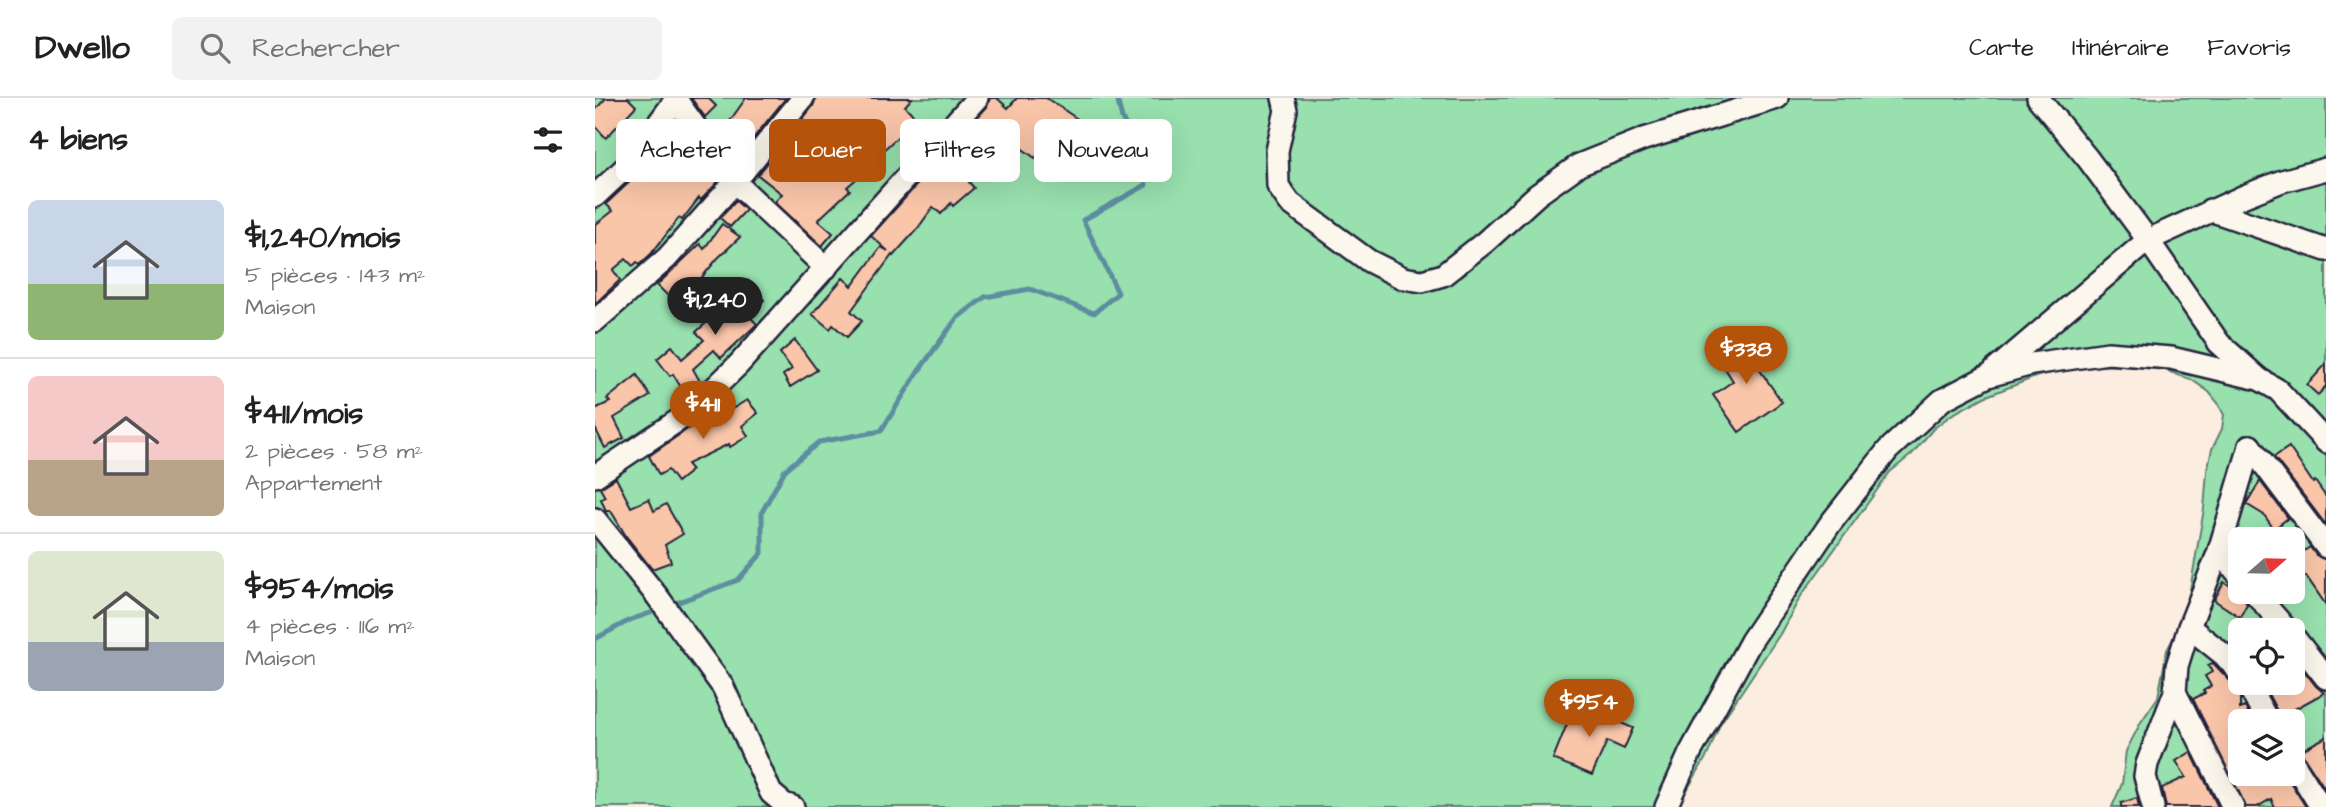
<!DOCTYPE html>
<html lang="fr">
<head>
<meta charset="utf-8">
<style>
  :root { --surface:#fff; --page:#f2f2f2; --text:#202124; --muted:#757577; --line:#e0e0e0; --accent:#b45309 }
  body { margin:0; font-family:"Architects Daughter",sans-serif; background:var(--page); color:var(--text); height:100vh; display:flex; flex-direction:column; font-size:26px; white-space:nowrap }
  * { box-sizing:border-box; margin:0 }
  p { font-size:23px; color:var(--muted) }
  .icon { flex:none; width:38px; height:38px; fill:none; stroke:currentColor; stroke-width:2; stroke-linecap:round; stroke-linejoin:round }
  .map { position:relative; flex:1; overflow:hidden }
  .sheet { display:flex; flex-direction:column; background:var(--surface); width:595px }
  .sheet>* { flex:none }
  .guide { position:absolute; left:21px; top:21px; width:665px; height:63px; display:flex; gap:14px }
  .needle { width:46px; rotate:70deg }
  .buttons { position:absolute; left:1633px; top:429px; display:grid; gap:14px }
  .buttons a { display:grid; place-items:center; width:77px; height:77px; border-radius:10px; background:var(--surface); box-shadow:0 7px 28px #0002; font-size:35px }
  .price { position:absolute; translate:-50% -60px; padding:0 16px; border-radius:24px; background:var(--accent); color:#fff; font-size:23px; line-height:46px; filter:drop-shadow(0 2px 4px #0008) }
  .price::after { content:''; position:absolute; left:50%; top:42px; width:21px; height:16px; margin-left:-10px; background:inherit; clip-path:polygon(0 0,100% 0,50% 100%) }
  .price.selected { background:#222; color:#fff }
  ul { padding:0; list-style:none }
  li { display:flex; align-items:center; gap:21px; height:175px; padding:0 28px }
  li+li { border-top:2px solid var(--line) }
  li span { display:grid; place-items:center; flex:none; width:196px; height:140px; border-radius:10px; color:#555 }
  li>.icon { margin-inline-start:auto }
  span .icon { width:84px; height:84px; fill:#fffc; stroke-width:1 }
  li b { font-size:30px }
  h2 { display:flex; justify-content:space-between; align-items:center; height:84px; padding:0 28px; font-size:30px }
  .chip { padding:0 24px; border-radius:10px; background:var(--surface); box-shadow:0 7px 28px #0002; font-size:24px; line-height:63px }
  .chip.selected { background:var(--accent); color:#fff }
  header { display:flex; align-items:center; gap:42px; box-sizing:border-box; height:98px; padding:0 35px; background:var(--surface); border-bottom:2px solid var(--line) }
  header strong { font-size:33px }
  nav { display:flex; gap:38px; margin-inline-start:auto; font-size:24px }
  .search { width:490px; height:63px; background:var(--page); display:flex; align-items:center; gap:18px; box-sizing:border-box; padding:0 24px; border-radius:10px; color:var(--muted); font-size:26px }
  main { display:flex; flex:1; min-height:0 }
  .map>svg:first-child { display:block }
  .green { fill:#98e0ae; stroke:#5d8174; stroke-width:2; fill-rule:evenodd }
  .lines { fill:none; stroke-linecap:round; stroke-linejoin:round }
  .stream { stroke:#5d8da0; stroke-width:5 }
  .building { fill:#fac6aa; stroke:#22223b; stroke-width:2 }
  .minor-casing { stroke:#22223b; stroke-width:26 }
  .minor { stroke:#fbf7ec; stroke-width:21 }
</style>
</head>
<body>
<header>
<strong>Dwello</strong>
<div class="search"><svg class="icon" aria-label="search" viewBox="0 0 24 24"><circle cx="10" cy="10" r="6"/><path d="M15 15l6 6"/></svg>Rechercher</div>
<nav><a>Carte</a><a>Itinéraire</a><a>Favoris</a></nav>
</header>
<main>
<section class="sheet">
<h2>4 biens<svg class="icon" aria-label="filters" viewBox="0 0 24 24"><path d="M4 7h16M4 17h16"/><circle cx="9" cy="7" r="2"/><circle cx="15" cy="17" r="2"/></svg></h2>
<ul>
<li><span style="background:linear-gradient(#c9d6e8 60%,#8fb573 0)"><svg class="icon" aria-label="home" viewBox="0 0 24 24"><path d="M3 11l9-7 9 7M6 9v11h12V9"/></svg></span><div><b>$1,240/mois</b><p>5 pièces · 143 m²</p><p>Maison</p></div></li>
<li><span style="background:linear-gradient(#f6c9c9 60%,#b9a48a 0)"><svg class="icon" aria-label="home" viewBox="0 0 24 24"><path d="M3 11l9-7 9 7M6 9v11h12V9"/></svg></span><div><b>$411/mois</b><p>2 pièces · 58 m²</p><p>Appartement</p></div></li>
<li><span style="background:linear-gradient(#dfe7d0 65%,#9aa5b1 0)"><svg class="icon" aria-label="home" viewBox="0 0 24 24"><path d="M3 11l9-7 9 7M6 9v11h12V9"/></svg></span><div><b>$954/mois</b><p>4 pièces · 116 m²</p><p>Maison</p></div></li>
</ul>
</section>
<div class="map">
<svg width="1731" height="709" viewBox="0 0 1731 709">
  <rect width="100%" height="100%" fill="#fbeddf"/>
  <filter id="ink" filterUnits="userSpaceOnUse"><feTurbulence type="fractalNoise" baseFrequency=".0143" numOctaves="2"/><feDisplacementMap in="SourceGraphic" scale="14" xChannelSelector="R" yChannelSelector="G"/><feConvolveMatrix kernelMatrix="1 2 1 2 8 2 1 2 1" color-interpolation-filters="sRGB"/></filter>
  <g filter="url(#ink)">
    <!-- green -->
    <path class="green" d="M0 0H1731V709H1517L1527 686 1531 653 1546 624 1563 599 1572 552 1583 531 1594 498 1609 411 1612 373 1617 351 1627 331 1629 317 1623 305 1614 294 1597 282 1570 272 1526 267 1483 269 1443 278 1389 299 1356 317 1338 331 1317 356 1295 374 1206 498 1185 536 1125 626 1113 656 1082 709H0ZM1645 441H1698V494H1645ZM1645 532H1698V584H1645ZM1645 623H1698V676H1645Z"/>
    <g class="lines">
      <!-- stream -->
      <g class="stream">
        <polyline points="76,507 143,482 167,455 167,414 190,372 224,344 286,333 323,274 362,220 390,199 435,191 499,215 523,195 488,122 551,87 547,52 527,21 522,0"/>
        <polyline points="0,541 35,522 64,512"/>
      </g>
    </g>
    <!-- building -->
    <g class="building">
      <polygon points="11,0 33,0 41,8 11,40 0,28 0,12"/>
      <polygon points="96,0 113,0 121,8 110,19"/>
      <polygon points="151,0 191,0 148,53 145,50 151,40 132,27"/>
      <polygon points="221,0 317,0 310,8 322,21 284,56 289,59 279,71 275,69 252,89 255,92 223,122 238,135 227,148 180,104 187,96 163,77 218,8"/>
      <polygon points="395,0 402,0 413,10 422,0 451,0 487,24 485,27 492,33 469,62 484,74 476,85 442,58 440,60 422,47 406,68 367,36 392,9"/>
      <polygon points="81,24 91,37 85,45 110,64 123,82 122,85 106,102 104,100 87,122 84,120 56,156 44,167 42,164 38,168 31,161 18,172 25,182 0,206 0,127 18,113 11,106 42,77"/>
      <polygon points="352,53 367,69 364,72 379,90 358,108 356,105 346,116 338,109 323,130 298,158 297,157 256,213 267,223 252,239 238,227 235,231 217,216 248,180 257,188 286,149 293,153 276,138"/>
      <polygon points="141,103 151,112 135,129 125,120"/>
      <polygon points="127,126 145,139 122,161 85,206 75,200 62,187 105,146 109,151"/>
      <polygon points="153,183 169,202 154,218 162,226 126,260 119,252 98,271 106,285 90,296 78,276 75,278 62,261 77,248 87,261 109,242 101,234 142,197"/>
      <polygon points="1158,238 1170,258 1160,265 1187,304 1144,334 1118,297 1138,283 1123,259"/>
      <polygon points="200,242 222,272 195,289 188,277 197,271 185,255"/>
      <polygon points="1731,266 1731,288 1723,297 1712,287"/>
      <polygon points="42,277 55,298 19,320 29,340 10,350 0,330 0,311 15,304 12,301"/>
      <polygon points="152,302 163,315 147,328 153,338 135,349 134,346 92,366 97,372 82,384 73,372 64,377 54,358 104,323 107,329"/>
      <polygon points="1694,349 1718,385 1720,383 1731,399 1731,427 1679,359"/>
      <polygon points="21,380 36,409 54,401 59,413 71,406 88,436 70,447 76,464 57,471 31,438 16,413 11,413 6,401 10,399 5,390"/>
      <polygon points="1665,383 1693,420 1679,431 1669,417 1651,406"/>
      <polygon points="1698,438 1709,453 1715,449 1721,457 1731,462 1731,507 1711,478 1708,480 1698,465"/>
      <polygon points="1629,484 1646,494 1652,506 1645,519 1619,502"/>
      <polygon points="1700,561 1721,588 1729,595 1685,619 1673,596 1693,584 1698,584 1698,563"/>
      <polygon points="1618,565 1638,586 1645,600 1645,611 1650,609 1658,623 1645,623 1645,676 1690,676 1711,709 1680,709 1676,701 1662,709 1651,709 1598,601 1610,595 1608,593 1616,588 1610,578 1617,574 1613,567"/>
      <polygon points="980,606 1038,630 1029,651 1012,643 997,677 958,661"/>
      <polygon points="1731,639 1731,692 1705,653"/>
      <polygon points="1596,654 1623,709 1571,709 1567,690 1591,679 1581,663"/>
      <polygon points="1542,700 1544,709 1526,709 1526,705"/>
    </g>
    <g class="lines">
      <!-- minor casing -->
      <g class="minor-casing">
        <g id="minor">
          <polyline points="80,0 140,84 231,170"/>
          <polyline points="688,0 691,12 682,53 683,88 695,105 774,163 808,180 827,183 848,177 890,144 942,97 984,67 1049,41 1182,0"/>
          <polyline points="1443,0 1493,61 1553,142 1624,245 1664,281 1683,292 1731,344"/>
          <polyline points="0,98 31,69 82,0"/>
          <polyline points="1615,112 1731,152"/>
          <polyline points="0,223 72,160 140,84 208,0"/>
          <polyline points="1400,272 1553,142 1647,99 1687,83 1731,71"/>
          <polyline points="1655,348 1731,449"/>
          <polyline points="0,378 94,315 144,266 382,0"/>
          <polyline points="0,421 62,498 128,589 176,695 189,706 198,709"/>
          <polyline points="1624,453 1645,478"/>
          <polyline points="1659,494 1692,532"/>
          <polyline points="1594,529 1629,557 1645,575"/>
          <polyline points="1698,538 1731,580"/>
          <polyline points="1651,584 1673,623"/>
          <polyline points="1580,594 1638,709"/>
          <polyline points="1698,664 1726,709"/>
          <polyline points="1071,709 1095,655 1156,543 1235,426 1293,352 1347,302 1393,278 1437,266 1513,255 1576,260 1664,281"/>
          <polyline points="1558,709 1550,678 1552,666 1580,594 1582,568 1594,529 1624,453 1655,348"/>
        </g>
      </g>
      <!-- minor -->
      <use href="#minor" class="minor"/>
    </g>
  </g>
</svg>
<div class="buttons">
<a><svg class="needle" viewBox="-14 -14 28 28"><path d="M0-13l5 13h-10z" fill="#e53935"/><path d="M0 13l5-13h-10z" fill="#757577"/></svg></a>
<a><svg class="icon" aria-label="locate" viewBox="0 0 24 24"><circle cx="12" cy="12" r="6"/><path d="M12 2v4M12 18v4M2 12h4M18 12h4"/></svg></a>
<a><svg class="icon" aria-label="layers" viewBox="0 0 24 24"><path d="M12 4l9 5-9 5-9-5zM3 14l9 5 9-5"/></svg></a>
</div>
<b class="price selected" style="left:120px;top:239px">$1,240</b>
<b class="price" style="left:1151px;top:288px">$338</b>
<b class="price" style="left:108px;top:343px">$411</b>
<b class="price" style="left:994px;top:641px">$954</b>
<div class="guide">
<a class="chip">Acheter</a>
<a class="chip selected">Louer</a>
<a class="chip">Filtres</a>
<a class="chip">Nouveau</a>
</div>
</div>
</main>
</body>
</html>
